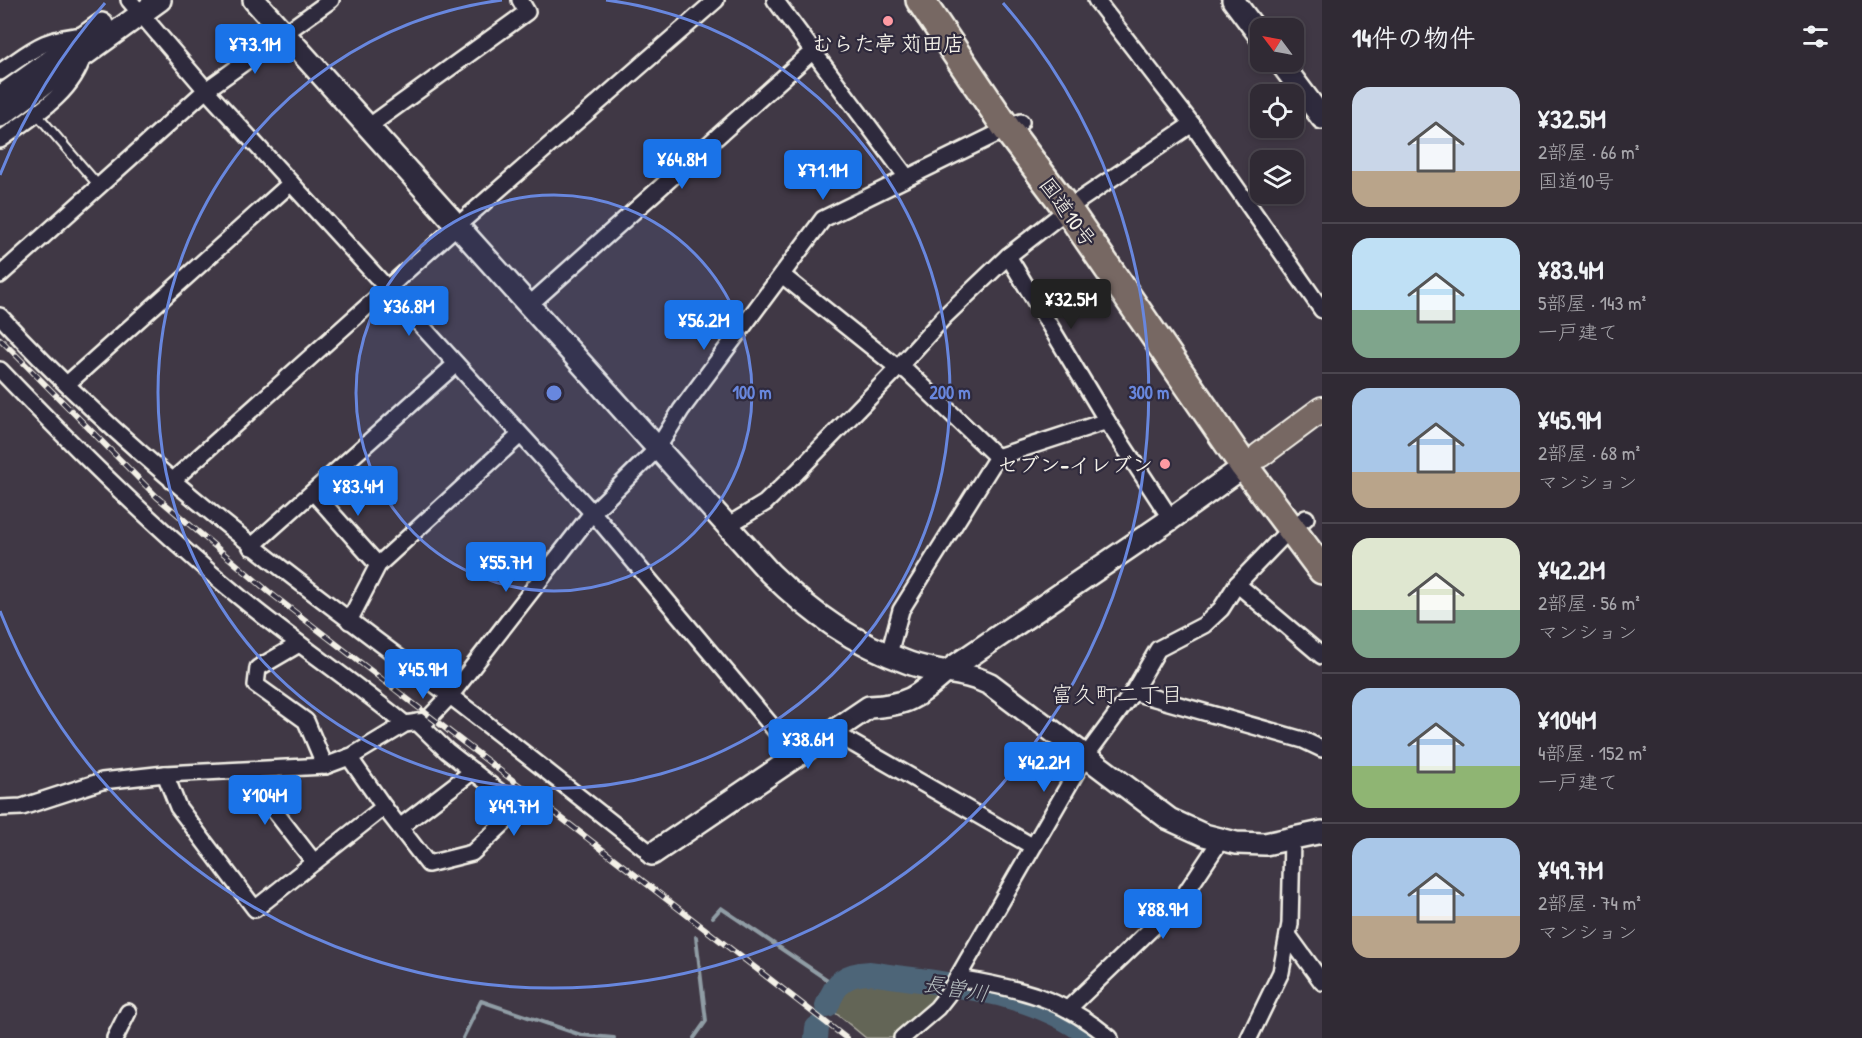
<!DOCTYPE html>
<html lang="ja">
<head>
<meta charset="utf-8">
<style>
  :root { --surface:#302a34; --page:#3c3640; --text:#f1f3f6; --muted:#a8a7ac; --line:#4b464f; --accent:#1a73e8 }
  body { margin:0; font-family:"Patrick Hand","Klee One",sans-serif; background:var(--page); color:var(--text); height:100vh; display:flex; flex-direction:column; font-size:22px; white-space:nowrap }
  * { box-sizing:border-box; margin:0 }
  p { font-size:20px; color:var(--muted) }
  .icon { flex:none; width:33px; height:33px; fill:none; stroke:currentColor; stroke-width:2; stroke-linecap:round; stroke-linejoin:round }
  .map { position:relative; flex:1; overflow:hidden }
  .sheet { display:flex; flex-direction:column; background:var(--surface); width:540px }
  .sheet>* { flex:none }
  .needle { width:39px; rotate:302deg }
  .buttons { position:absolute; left:1250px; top:18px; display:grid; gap:12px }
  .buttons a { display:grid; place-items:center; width:54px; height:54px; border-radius:12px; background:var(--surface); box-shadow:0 3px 9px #0003,0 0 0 2px var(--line); font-size:30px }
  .price { position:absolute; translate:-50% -51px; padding:0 14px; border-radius:6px; background:var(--accent); color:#fff; font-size:20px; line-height:39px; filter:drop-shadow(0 2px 3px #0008) }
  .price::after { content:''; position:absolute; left:50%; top:36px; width:18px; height:14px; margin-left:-9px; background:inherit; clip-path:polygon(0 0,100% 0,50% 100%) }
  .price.current { background:#222; color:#fff }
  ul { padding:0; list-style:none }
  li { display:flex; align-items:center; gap:18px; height:150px; padding:0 30px }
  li+li { border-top:2px solid var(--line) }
  li span { display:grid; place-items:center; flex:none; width:168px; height:120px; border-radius:18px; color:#555 }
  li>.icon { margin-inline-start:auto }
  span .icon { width:72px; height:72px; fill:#fffc; stroke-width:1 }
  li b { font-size:26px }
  h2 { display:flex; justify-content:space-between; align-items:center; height:72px; padding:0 30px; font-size:26px }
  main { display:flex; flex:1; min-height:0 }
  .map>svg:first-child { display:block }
  .green { fill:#646557; stroke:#acaba0; stroke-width:1.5 }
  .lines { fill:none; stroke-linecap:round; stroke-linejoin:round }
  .stream { stroke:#909da5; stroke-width:4 }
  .river { stroke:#4d6578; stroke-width:24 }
  .lane-casing { stroke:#f4f1e8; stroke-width:12 }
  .street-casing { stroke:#f4f1e8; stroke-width:20 }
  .secondary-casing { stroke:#f4f1e8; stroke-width:26 }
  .primary-casing { stroke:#f4f1e8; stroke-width:28 }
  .highway-casing { stroke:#f4f1e8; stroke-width:32 }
  .lane { stroke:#2f2a3d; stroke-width:8 }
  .street { stroke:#2f2a3d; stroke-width:15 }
  .secondary { stroke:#2f2a3d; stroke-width:21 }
  .primary { stroke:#776864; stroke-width:24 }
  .highway { stroke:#776864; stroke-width:27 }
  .rail-casing { stroke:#f4f1e8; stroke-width:6 }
  .rail { stroke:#2f2a3d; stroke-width:4; stroke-dasharray:11; stroke-linecap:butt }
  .ring { fill:none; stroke:#6887de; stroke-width:3 }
  .poi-dot { fill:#ff9aa2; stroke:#2f2a3d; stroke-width:2 }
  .labels { text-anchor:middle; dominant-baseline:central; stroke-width:4.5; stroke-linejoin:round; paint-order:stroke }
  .poi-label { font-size:21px; font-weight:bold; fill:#f4f1e8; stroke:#2f2a3d }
  .street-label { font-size:21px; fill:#f4f1e8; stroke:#2f2a3d }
  .neighbourhood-label { font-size:22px; fill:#f4f1e8; stroke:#2f2a3d }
  .water-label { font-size:22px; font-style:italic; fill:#b1b9bb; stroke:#2f2a3d }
  .centre { fill:#6887de; stroke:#2f2a3d; stroke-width:3 }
  .ring-label { font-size:18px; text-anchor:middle; font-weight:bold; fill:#6887de; stroke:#2f2a3d; stroke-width:4.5; stroke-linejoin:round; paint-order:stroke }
</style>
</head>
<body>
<main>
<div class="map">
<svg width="1322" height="1038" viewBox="0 0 1322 1038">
  <rect width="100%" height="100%" fill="#403845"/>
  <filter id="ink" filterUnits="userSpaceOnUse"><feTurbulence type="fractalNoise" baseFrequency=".0167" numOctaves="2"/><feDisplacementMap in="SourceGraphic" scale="12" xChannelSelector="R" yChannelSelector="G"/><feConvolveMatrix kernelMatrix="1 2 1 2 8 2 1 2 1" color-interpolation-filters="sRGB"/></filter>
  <g filter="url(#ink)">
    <!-- green -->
    <path class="green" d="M870 973 952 986 902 1038H866L827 1006C837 980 841 974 870 973Z"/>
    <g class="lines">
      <!-- stream -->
      <g class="stream">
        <polyline points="713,917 721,908 835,985"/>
        <polyline points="463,1038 481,1001 581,1035 614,1038"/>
        <polyline points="694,1038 706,1021 696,937"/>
      </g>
      <!-- river -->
      <g class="river">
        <path d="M827 1006C836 982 844 974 870 973 945 985 1031 988 1093 1038"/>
        <polyline points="816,1038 817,1028"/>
      </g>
      <!-- lane casing -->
      <g class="lane-casing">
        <polyline id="lane" points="36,113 99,186"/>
      </g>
      <!-- street casing -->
      <g class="street-casing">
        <g id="street">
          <polyline points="129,0 206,90 599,520 796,755"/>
          <polyline points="775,0 906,176"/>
          <polyline points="1096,0 1192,124 1322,310"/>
          <path d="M0 72C34 49 43 38 86 35"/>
          <polyline points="368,127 527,12 520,0"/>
          <path d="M0 140C31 117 72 95 83 56"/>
          <polyline points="1008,256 1107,421 1171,519"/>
          <polyline points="0,275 206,90 331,0"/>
          <polyline points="782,275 898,368 907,371 997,457"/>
          <polyline points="529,305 813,51"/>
          <path d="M0 316C134 463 291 576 449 695 517 747 584 801 652 854"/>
          <path d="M0 370C77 450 156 529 242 599 295 643 353 681 405 724"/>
          <polyline points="67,384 291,183"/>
          <polyline points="172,481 458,225 716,0"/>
          <polyline points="313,492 378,565"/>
          <polyline points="727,526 765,503 797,472 898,368 945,316 1008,256 1077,202 1192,124"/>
          <polyline points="251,547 456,364"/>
          <polyline points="1237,584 1322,656"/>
          <polyline points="349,621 378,565 520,435"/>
          <polyline points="299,644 258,668 256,685 306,721 325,766"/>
          <polyline points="889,654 901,610 997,457 1107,421"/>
          <polyline points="1133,692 1303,740 1322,749"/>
          <polyline points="831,731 1032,846"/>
          <polyline points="250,771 256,787 314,862"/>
          <polyline points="165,774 178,807 255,909 384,807 349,757"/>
          <polyline points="384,807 428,864 472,853 520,808 447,751 417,722"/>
          <polyline points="0,808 22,807 102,781 165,774 325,766 352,756 405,724 426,721 450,696 592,513 657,449 681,410 823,219 1021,122"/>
          <polyline points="400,827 473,771"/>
          <polyline points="1288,935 1322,982"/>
          <path d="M957 978C1018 988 1061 997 1110 1038"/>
          <polyline points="1068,1009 1181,900 1220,841"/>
          <polyline points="115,1038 128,1012"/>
          <polyline points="902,1038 937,1008 948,994 1085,757 1133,692 1158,649 1204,625 1221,609 1237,584 1292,527 1306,518"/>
          <polyline points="1249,1038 1281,972 1290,924 1292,840"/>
        </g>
      </g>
      <!-- secondary casing -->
      <g class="secondary-casing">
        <g id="secondary">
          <path d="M254 0 770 573C812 614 853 643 909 663 936 673 964 671 990 684L1169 819 1204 835 1236 843 1265 844 1322 832"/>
          <polyline points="1233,0 1260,36"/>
          <polyline points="1280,62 1322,118"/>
          <polyline points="0,97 102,24"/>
          <polyline points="0,116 160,0"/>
          <path d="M652 854 869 707C909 705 917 697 946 672L1171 519 1257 457"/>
        </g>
      </g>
      <!-- primary casing -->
      <g class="primary-casing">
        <polyline id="primary" points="1260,455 1322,409"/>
      </g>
      <!-- highway casing -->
      <g class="highway-casing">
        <polyline id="highway" points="920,0 1007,129 1068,210 1244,466 1322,570"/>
      </g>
      <!-- lane -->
      <use href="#lane" class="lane"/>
      <!-- street -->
      <use href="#street" class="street"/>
      <!-- secondary -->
      <use href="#secondary" class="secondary"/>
      <!-- primary -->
      <use href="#primary" class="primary"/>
      <!-- highway -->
      <use href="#highway" class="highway"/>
      <!-- rail casing -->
      <g class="rail-casing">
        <polyline id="rail" points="0,339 157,497 269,592 846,1038"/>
      </g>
      <!-- rail -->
      <use href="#rail" class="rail"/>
    </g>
  </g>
  <!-- distance rings -->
  <circle cx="554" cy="393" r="198" fill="#6887de" fill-opacity=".12"/>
  <g class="ring">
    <circle cx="554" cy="393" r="198"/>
    <path d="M606 0A396 396 0 1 1 502 0"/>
    <path d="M0 175A595 595 0 0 1 105 3M1003 3A595 595 0 1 1 0 611"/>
  </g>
  <!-- markers -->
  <g class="poi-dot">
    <circle cx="888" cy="21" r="6"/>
    <circle cx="1165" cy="464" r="6"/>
  </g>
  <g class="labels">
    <!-- poi labels -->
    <g class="poi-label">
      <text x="888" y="43">むらた亭 苅田店</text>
      <text x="1153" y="464" text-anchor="end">セブン-イレブン</text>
    </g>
    <!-- street labels -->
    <g class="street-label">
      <text transform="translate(1068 212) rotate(54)">国道10号</text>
    </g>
    <!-- neighbourhood labels -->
    <g class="neighbourhood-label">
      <text x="1117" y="694">富久町二丁目</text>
    </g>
    <!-- water labels -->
    <g class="water-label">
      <text transform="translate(956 988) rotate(10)">長曽川</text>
    </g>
  </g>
  <circle cx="554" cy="393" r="9" class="centre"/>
  <g class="ring-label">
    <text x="752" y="399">100 m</text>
    <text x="950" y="399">200 m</text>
    <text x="1149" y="399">300 m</text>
  </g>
</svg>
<div class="buttons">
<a><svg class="needle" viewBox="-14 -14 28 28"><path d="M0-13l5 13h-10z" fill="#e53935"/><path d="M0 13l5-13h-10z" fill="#a8a7ac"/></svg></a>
<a><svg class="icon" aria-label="locate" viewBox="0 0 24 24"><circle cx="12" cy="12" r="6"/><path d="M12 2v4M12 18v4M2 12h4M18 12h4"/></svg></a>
<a><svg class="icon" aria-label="layers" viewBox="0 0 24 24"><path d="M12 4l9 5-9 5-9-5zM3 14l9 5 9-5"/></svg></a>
</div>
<b class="price" style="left:255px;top:75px">¥73.1M</b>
<b class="price" style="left:682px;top:190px">¥64.8M</b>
<b class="price" style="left:823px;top:201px">¥71.1M</b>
<b class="price current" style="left:1071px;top:330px">¥32.5M</b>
<b class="price" style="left:409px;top:337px">¥36.8M</b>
<b class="price" style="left:704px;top:351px">¥56.2M</b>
<b class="price" style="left:358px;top:517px">¥83.4M</b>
<b class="price" style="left:506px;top:593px">¥55.7M</b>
<b class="price" style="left:423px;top:700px">¥45.9M</b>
<b class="price" style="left:808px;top:770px">¥38.6M</b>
<b class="price" style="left:1044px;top:793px">¥42.2M</b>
<b class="price" style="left:265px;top:826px">¥104M</b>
<b class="price" style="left:514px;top:837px">¥49.7M</b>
<b class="price" style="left:1163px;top:940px">¥88.9M</b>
</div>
<section class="sheet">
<h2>14件の物件<svg class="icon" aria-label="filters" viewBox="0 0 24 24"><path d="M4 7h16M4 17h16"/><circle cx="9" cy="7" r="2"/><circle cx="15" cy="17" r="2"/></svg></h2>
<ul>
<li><span style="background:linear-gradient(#c9d6e8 70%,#b9a48a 0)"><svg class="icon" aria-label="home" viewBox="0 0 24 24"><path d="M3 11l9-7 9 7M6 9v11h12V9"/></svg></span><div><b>¥32.5M</b><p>2部屋 · 66 m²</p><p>国道10号</p></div></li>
<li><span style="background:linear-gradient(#bfe0f5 60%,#7fa58c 0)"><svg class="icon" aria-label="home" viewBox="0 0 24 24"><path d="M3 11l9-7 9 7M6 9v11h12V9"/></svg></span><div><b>¥83.4M</b><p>5部屋 · 143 m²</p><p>一戸建て</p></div></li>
<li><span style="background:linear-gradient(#a9c7e8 70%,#b9a48a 0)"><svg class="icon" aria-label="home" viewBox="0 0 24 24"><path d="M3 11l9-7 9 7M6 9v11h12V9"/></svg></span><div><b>¥45.9M</b><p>2部屋 · 68 m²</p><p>マンション</p></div></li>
<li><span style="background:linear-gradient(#dfe7d0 60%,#7fa58c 0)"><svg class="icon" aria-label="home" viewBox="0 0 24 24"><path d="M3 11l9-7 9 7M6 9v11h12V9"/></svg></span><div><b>¥42.2M</b><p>2部屋 · 56 m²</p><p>マンション</p></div></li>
<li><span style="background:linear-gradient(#a9c7e8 65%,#8fb573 0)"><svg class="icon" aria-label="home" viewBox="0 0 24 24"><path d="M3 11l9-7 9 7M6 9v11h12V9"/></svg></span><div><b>¥104M</b><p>4部屋 · 152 m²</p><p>一戸建て</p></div></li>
<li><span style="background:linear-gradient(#a9c7e8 65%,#b9a48a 0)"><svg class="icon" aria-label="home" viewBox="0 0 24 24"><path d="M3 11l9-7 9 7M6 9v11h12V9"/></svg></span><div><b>¥49.7M</b><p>2部屋 · 74 m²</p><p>マンション</p></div></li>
</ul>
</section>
</main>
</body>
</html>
